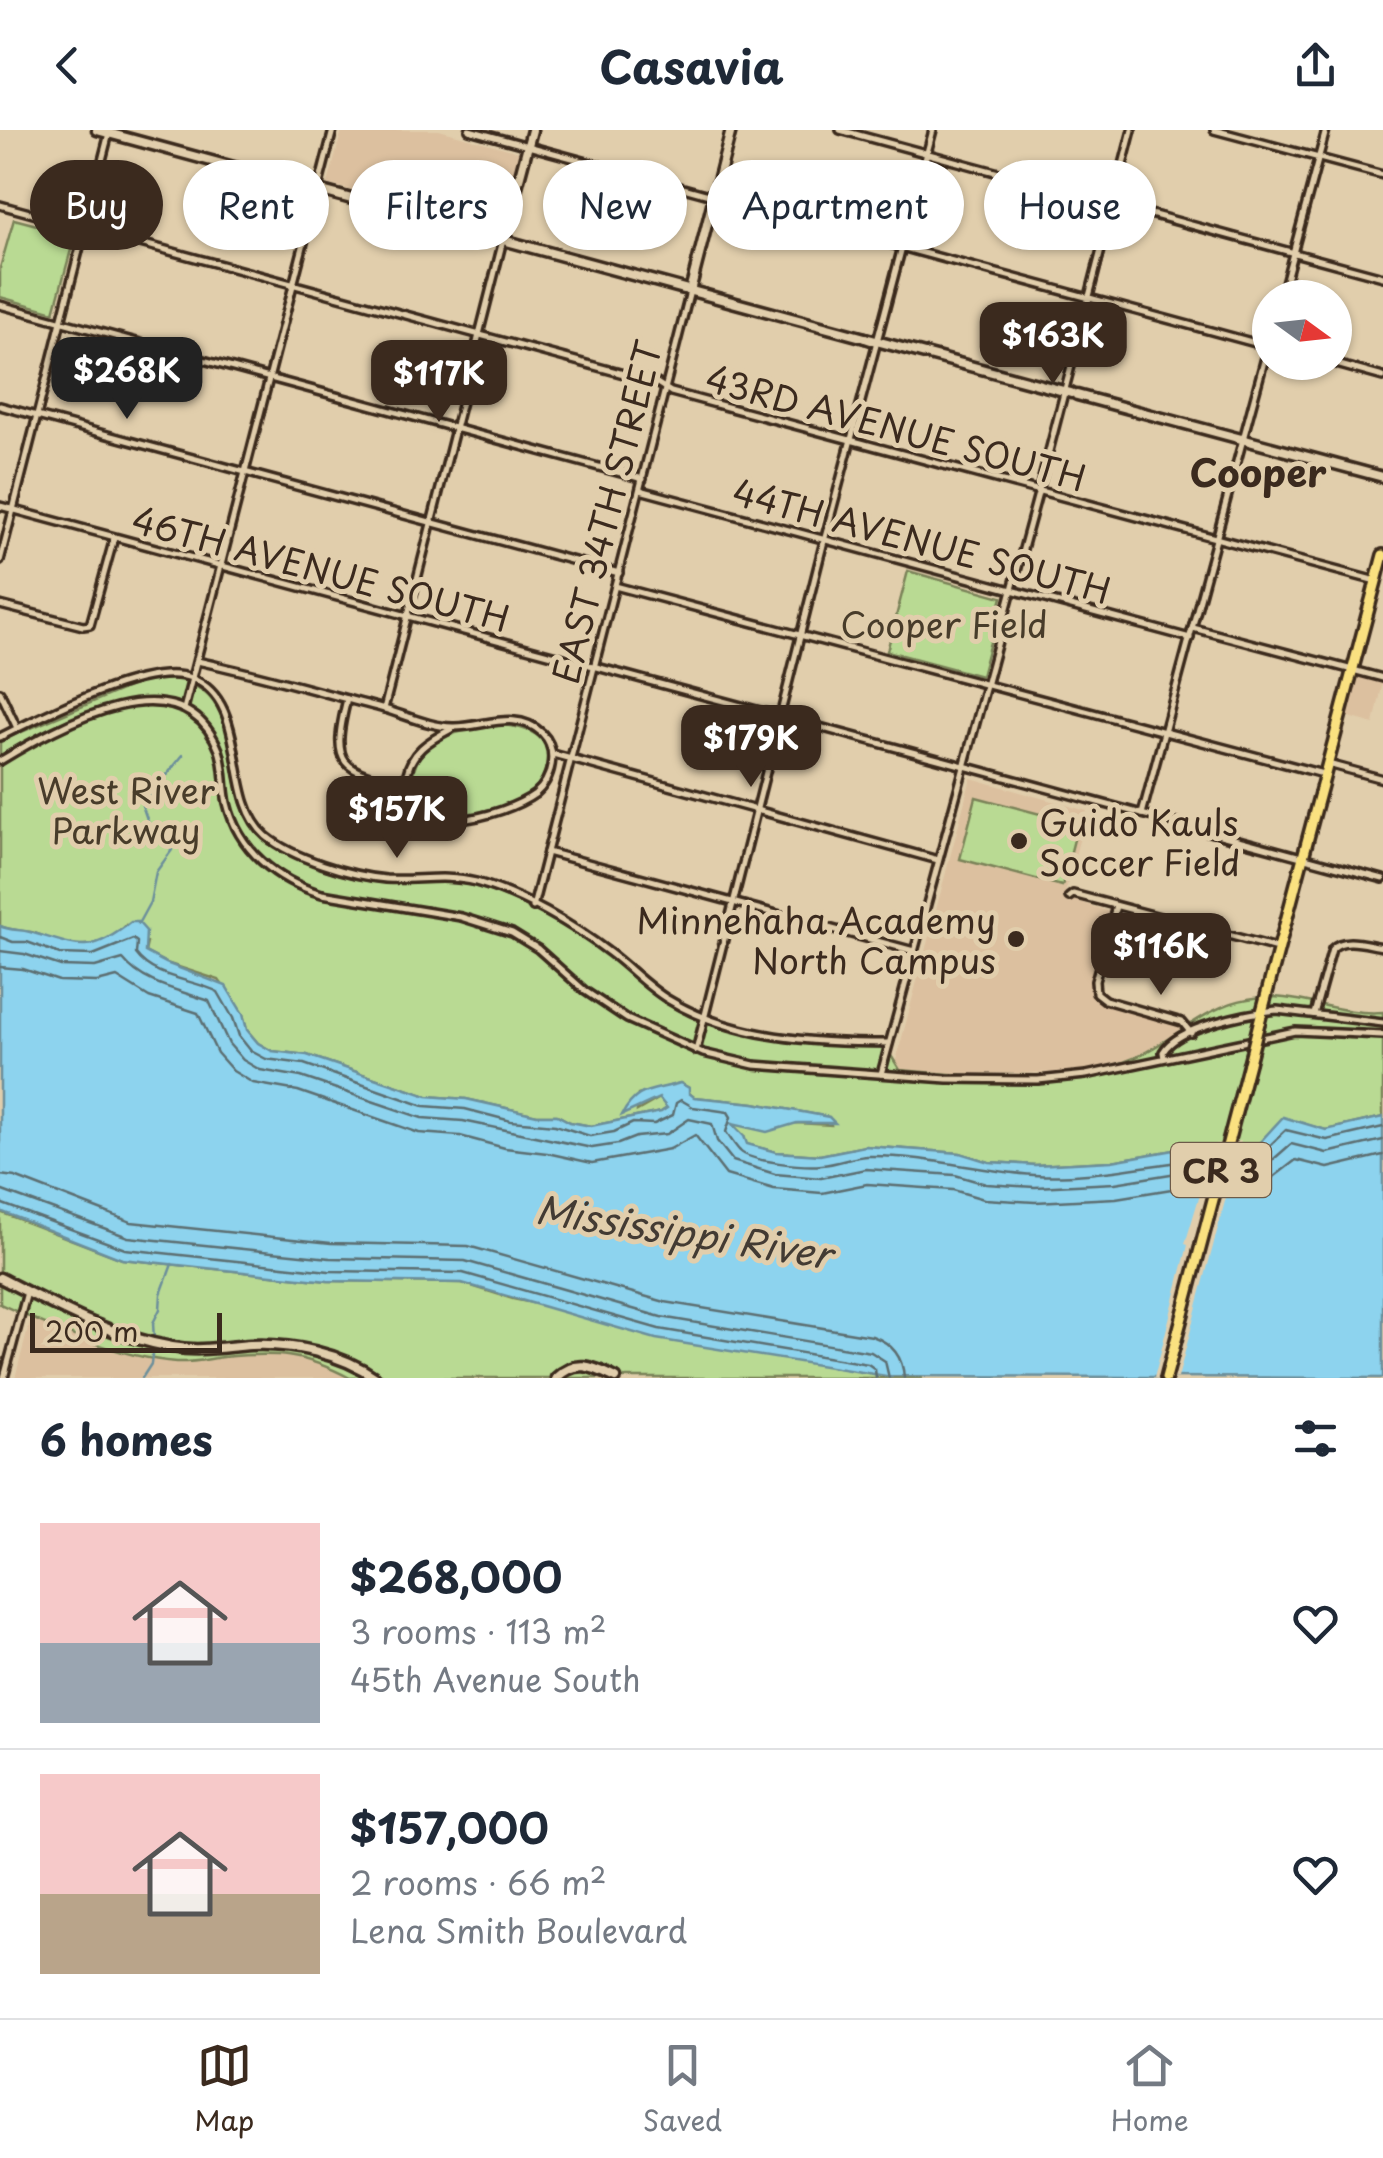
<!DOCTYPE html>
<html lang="en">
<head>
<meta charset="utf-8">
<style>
  :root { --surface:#fff; --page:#f6f6f7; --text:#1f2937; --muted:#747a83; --line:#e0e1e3; --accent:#3b2a1e }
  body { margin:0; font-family:"Playpen Sans",sans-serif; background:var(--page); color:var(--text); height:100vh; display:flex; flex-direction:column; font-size:38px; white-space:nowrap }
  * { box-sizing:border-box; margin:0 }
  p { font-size:32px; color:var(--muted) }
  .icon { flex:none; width:55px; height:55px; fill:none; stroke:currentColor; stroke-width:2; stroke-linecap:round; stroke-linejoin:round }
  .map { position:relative; height:1248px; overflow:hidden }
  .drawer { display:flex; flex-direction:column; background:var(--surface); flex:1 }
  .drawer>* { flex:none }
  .banner { position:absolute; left:30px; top:30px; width:1325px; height:90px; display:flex; gap:20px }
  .needle { width:65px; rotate:105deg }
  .fabs { position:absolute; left:1252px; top:150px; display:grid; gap:20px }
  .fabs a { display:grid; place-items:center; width:100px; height:100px; border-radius:50%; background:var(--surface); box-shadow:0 2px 8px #0004; font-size:50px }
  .scale { position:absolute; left:30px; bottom:25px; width:192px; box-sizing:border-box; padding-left:10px; border:5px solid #3b2a1e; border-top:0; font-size:28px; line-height:35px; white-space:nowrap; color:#3b2a1e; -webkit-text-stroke:8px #e1ceac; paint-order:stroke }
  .price { position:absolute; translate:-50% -85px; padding:0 22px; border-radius:20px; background:var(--accent); color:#fff; font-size:32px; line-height:65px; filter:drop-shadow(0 2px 5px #0008) }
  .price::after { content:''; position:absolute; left:50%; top:60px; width:30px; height:22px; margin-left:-15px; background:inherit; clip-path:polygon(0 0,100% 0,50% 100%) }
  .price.selected { background:#222; color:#fff }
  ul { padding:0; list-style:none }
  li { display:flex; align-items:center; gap:30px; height:250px; padding:0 40px }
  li+li { border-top:2px solid var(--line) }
  li span { display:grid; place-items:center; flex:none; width:280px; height:200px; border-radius:0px; color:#555 }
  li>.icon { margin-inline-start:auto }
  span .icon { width:120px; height:120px; fill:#fffc; stroke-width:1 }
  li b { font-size:42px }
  h2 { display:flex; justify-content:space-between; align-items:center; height:120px; padding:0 40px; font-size:42px }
  .tag { padding:0 35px; border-radius:45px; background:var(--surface); box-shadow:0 2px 8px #0004; font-size:35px; line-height:90px }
  .tag.selected { background:var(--accent); color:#fff }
  header { display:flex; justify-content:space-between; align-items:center; height:130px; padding:0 40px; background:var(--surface); font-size:45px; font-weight:700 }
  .menu { display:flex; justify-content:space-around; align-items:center; height:140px; border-top:2px solid var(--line); background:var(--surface); font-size:28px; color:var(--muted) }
  .menu a { display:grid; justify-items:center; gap:5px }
  .menu .selected { color:var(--accent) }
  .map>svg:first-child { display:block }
  .built { fill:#dcc09f }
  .green { fill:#b9da93; stroke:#7a8258; stroke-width:2.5 }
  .water { fill:#8dd3ee; stroke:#6c8f9b; stroke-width:2.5 }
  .pier { fill:#e1ceac }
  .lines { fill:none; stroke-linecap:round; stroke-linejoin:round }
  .shore { stroke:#5c6e71; stroke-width:2.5 }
  .stream { stroke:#6c8f9b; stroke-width:2.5 }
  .street-casing { stroke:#3b2a1e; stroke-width:12 }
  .secondary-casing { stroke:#3b2a1e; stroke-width:15 }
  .primary-casing { stroke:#3b2a1e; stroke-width:16 }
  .street { stroke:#e1ceac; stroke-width:5 }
  .secondary { stroke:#e1ceac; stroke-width:8 }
  .primary { stroke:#fae180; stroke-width:9 }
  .primary-bridge-casing { stroke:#3b2a1e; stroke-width:16; stroke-linecap:butt }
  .primary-bridge { stroke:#fae180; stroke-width:9 }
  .poi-dot { fill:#3b2a1e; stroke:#e1ceac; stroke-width:4 }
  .labels { text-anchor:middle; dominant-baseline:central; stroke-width:10; stroke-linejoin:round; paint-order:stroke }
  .shield { fill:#e1ceac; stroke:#6d5b49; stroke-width:2.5 }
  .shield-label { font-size:32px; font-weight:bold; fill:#3b2a1e }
  .street-label { font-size:35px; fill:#3b2a1e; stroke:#e1ceac }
  .park-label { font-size:35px; fill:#483c2a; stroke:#e1ceac }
  .poi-label { font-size:35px; fill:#3b2a1e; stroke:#e1ceac; text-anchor:start }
  .neighbourhood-label { font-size:38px; font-weight:bold; fill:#3b2a1e; stroke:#e1ceac }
  .water-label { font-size:38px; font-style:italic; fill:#433b33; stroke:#e1ceac }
</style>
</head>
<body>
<header><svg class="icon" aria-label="back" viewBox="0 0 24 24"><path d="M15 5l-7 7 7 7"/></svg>Casavia<svg class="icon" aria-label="share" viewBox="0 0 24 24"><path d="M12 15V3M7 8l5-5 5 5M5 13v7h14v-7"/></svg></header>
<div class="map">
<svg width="1383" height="1248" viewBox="0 0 1383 1248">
  <rect width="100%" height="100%" fill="#e1ceac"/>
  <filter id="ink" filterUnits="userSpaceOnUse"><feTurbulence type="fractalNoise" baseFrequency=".01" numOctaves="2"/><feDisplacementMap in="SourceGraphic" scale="20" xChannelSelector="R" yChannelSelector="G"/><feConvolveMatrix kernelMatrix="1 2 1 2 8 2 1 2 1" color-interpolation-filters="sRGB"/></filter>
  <g filter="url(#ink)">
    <!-- built -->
    <g class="built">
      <polygon points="342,0 439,0 519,22 499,100 328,54"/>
      <polygon points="1360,546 1383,552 1374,594 1346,586 1355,548"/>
      <polygon points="971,648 1087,681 1064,767 1110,782 1091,856 1095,868 1101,873 1184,898 1137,927 1083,942 953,944 900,940 895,934"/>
      <polygon points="31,1188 124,1223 179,1232 270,1223 300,1226 323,1233 350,1248 15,1248"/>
    </g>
    <!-- green -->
    <g class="green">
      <polygon points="475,48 506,59 496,98 464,89"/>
      <polygon points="14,89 75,105 54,182 0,167 0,138"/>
      <polygon points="908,441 1002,467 981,546 887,521"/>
      <path d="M166 547C258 559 211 663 263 709 290 732 355 752 390 753 418 753 445 749 473 756 515 766 571 799 606 825 627 840 644 859 665 873 730 913 811 916 885 916L900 940C967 946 1072 955 1134 928 1173 911 1205 876 1248 869 1295 860 1336 886 1383 882V987L1326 1000 1294 991 1258 1014 1180 1019 1112 1031 1035 1035 989 1032 960 1023 865 1016 820 1025 776 1022 746 1014 744 1006 732 994 760 998 797 993 831 995 829 987 754 973 694 967 689 963V958L680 953 638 965 637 981 660 968 667 978 661 982 591 996 570 992 557 985H537L466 969 427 966 307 925 272 921 258 913 247 900 243 884 219 850 166 833 145 822 147 813 126 795C112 815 84 818 61 813 51 811 41 804 31 802 19 800 12 801 0 796V611L140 552Z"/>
      <path d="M499 595C524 596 556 605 546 637 544 646 538 657 530 663 511 676 481 682 457 685 448 686 436 688 427 685 401 676 411 632 427 618 446 601 475 599 499 595Z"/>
      <polygon points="976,667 1078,694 1062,756 960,729"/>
      <path d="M0 1082 122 1129 328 1151 462 1153 513 1169 886 1246 923 1248H350C303 1223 276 1222 223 1227 208 1229 192 1233 177 1232 116 1227 55 1199 0 1174Z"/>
    </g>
    <!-- water -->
    <path class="water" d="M131 792H138L146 801 145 822 166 833 226 856 243 884 247 900 258 913 272 921 307 925 427 966 466 969 537 985H557L570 992 591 996 661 982 667 978 659 968 622 985C637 957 651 962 680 953L689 958V963L694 967 754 973 829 987 835 993H797L767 1002 732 994 744 1006 747 1014 776 1022 820 1025 865 1016 960 1023 989 1032 1035 1035 1112 1031 1180 1019 1258 1014 1283 987 1326 1000 1383 987V1248L886 1246 656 1209 462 1153 328 1151 122 1129 0 1081V796C11 801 19 799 30 802 79 816 89 826 131 792Z"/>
    <!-- pier -->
    <polygon class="pier" points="1241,1011 1178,1248 1154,1248 1188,1115 1185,1114 1215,1014"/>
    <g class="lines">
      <!-- shore -->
      <g class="shore">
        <path d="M0 807 13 812H27L60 824 93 825 133 809 137 812 136 824C154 849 193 849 218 862L233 888 239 906 251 921 266 929 304 934 424 976 465 979 511 991 555 995 590 1006 614 1002 633 993 654 994 673 985 676 973 681 970 693 977 728 982 731 987 726 1002C730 1008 735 1016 740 1021 750 1032 806 1037 822 1035 837 1034 852 1027 867 1026 924 1025 978 1041 1034 1045 1094 1049 1157 1032 1217 1028"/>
        <path d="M0 821 24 824 61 836 95 837 123 829C144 855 179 860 209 871L229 914 243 930 260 940 301 947 422 988 463 991 592 1018 618 1014 636 1007 667 1004 689 989 712 994 717 1011 733 1031 775 1044 821 1048 866 1039 955 1045 986 1054 1035 1057 1115 1053 1183 1042 1213 1041"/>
        <polyline points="0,837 23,839 59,851 97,852 117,847 149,867 198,883 217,923 233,941 253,953 298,961 419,1003 460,1006 505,1018 547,1023 592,1033 670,1019 695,1005 726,1045 774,1059 822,1063 867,1054 953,1060 984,1069 1035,1072 1116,1068 1184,1057 1209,1056"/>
        <polyline points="1231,1027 1262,1023 1286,1000 1327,1010 1383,997"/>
        <polyline points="1228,1040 1267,1035 1291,1014 1327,1023 1383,1010"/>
        <path d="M0 1045 15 1047 131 1092 331 1113 468 1116 665 1172 872 1206C892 1213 903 1226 904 1248"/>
        <polyline points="1224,1055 1270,1050 1296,1030 1328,1038 1383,1025"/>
        <polyline points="0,1060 128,1107 330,1128 465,1131 661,1187 871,1222 885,1231 889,1248"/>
        <polyline points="0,1073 125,1119 329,1141 463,1143 659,1199 868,1234 875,1239 876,1248"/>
      </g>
      <!-- stream -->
      <g class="stream">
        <polyline points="138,794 150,772 156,742 172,720 148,692 142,675 183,625"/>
        <polyline points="154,1209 153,1193 160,1179 161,1164 172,1134"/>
        <polyline points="142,1248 151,1234 153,1217"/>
      </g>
      <!-- street casing -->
      <g class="street-casing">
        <g id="street">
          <polyline points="469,0 1270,217"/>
          <polyline points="840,0 1383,147"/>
          <polyline points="1214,0 1383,45"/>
          <polyline points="0,75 657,253 671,262 1376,451"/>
          <polyline points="1281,168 1326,0"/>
          <polyline points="0,175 643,349"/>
          <polyline points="1329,232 1383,247"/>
          <polyline points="0,276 619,443"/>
          <polyline points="640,360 1190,508"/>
          <polyline points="0,376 1383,749"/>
          <polyline points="0,431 109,3"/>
          <polyline points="615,456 1323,644"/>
          <polyline points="0,475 83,496 90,495 114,408"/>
          <polyline points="1193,498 1383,548"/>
          <path d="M197 531C259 544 320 562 381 578 403 584 432 598 455 597 484 597 517 579 542 603 559 620 552 650 535 664 505 686 400 716 406 651 408 622 430 610 453 598"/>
          <polyline points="0,562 17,598"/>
          <path d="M347 569C330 637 341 640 405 655"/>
          <polyline points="184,579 333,0"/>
          <polyline points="384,579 503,110"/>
          <path d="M0 607C42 586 148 531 191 548 252 571 222 668 266 706 292 728 352 746 386 749 417 751 445 744 476 752 522 765 572 794 610 823 630 838 647 857 669 870 733 909 816 913 889 913"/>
          <polyline points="553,624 938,730"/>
          <path d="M0 631C58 596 182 525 219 620 225 637 223 655 227 673 238 720 277 751 322 764L461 787 512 803 538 819 585 861 627 889 703 923 754 935 947 949 1038 950 1086 945 1295 901 1383 905"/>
          <polyline points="1328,634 1383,649"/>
          <polyline points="1142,684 1270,209"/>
          <polyline points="547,722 914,821"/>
          <polyline points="1069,767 1073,764 1277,818"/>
          <polyline points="1116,776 1095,851 1096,863 1105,870 1182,892 1191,903"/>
          <polyline points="533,777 690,161"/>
          <path d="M1314 884 1332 819C1344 806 1367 815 1383 817"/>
          <polyline points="696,921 823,415 933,0"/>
          <path d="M1164 928 1163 922C1178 896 1249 883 1277 880L1383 893"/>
          <polyline points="881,944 1040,356 1132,0"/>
          <polyline points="4,1248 27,1162"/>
        </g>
      </g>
      <!-- secondary casing -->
      <g class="secondary-casing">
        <g id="secondary">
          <polyline points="97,0 865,208"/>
          <polyline points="503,110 532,0"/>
          <polyline points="690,161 731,0"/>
          <polyline points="871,210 865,208 1071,263"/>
          <polyline points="1077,265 1383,347"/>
          <path d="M0 1148C57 1177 109 1206 172 1217 199 1222 223 1217 250 1215 291 1213 341 1223 376 1248"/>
          <path d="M556 1248C577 1228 593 1237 616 1248"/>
        </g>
      </g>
      <!-- primary casing -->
      <g class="primary-casing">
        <g id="primary">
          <polyline points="1259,893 1383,425"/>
          <polyline points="1166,1248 1249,933"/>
        </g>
      </g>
      <!-- street -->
      <use href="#street" class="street"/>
      <!-- secondary -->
      <use href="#secondary" class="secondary"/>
      <!-- primary -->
      <use href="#primary" class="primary"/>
      <!-- primary-bridge casing -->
      <g class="primary-bridge-casing">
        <polyline id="primary-bridge" points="1249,933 1259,893"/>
      </g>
      <!-- primary-bridge -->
      <use href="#primary-bridge" class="primary-bridge"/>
    </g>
  </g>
  <!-- markers -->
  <g class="poi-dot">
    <circle cx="1019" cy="711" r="10"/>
    <circle cx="1016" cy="809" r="10"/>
  </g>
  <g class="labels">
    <!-- shield labels -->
    <rect class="shield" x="1171" y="1013" width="100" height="54" rx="8"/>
    <g class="shield-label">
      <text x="1221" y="1040">CR 3</text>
    </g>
    <!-- street labels -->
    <g class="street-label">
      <text transform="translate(896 297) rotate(15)">43RD AVENUE SOUTH</text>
      <text transform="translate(606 382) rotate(-76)">EAST 34TH STREET</text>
      <text transform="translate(922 410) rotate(15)">44TH AVENUE SOUTH</text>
      <text transform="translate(321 438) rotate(15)">46TH AVENUE SOUTH</text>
    </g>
    <!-- park labels -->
    <g class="park-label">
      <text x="944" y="493">Cooper Field</text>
      <text x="126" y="659">West River<tspan x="126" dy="40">Parkway</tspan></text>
    </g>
    <!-- poi labels -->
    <g class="poi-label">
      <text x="1039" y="691">Guido Kauls<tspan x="1039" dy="40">Soccer Field</tspan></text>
      <text x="996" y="789" text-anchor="end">Minnehaha Academy<tspan x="996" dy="40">North Campus</tspan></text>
    </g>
    <!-- neighbourhood labels -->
    <g class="neighbourhood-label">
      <text x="1258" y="341">Cooper</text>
    </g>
    <!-- water labels -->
    <g class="water-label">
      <text transform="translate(684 1101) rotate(9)">Mississippi River</text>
    </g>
  </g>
</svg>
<div class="fabs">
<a><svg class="needle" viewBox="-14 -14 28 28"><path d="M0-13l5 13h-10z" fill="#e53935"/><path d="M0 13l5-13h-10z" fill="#747a83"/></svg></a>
</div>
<div class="scale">200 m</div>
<b class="price" style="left:1053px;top:257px">$163K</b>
<b class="price selected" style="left:127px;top:292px">$268K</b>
<b class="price" style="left:439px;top:295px">$117K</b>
<b class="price" style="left:751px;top:660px">$179K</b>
<b class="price" style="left:397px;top:731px">$157K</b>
<b class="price" style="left:1161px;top:868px">$116K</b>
<div class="banner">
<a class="tag selected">Buy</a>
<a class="tag">Rent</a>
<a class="tag">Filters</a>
<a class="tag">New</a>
<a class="tag">Apartment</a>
<a class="tag">House</a>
</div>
</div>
<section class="drawer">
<h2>6 homes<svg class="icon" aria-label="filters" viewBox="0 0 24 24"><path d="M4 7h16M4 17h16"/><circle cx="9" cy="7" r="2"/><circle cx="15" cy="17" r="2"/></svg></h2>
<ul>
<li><span style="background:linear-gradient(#f6c9c9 60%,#9aa5b1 0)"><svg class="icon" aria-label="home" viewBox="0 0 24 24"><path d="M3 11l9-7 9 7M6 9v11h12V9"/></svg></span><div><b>$268,000</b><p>3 rooms · 113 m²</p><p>45th Avenue South</p></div><svg class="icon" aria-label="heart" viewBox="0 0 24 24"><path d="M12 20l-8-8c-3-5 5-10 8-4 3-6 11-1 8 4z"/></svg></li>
<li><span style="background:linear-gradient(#f6c9c9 60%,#b9a48a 0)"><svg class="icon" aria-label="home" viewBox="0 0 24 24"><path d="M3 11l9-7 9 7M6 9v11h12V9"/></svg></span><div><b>$157,000</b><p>2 rooms · 66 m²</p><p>Lena Smith Boulevard</p></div><svg class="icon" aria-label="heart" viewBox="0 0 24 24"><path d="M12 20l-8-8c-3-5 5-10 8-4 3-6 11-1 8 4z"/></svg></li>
</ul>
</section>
<nav class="menu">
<a class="selected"><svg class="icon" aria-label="map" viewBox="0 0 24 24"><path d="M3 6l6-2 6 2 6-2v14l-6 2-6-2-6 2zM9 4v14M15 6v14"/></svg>Map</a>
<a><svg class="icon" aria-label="saved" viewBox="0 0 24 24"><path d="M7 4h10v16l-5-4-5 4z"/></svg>Saved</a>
<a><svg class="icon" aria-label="home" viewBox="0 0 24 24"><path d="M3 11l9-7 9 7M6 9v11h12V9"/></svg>Home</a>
</nav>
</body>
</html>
